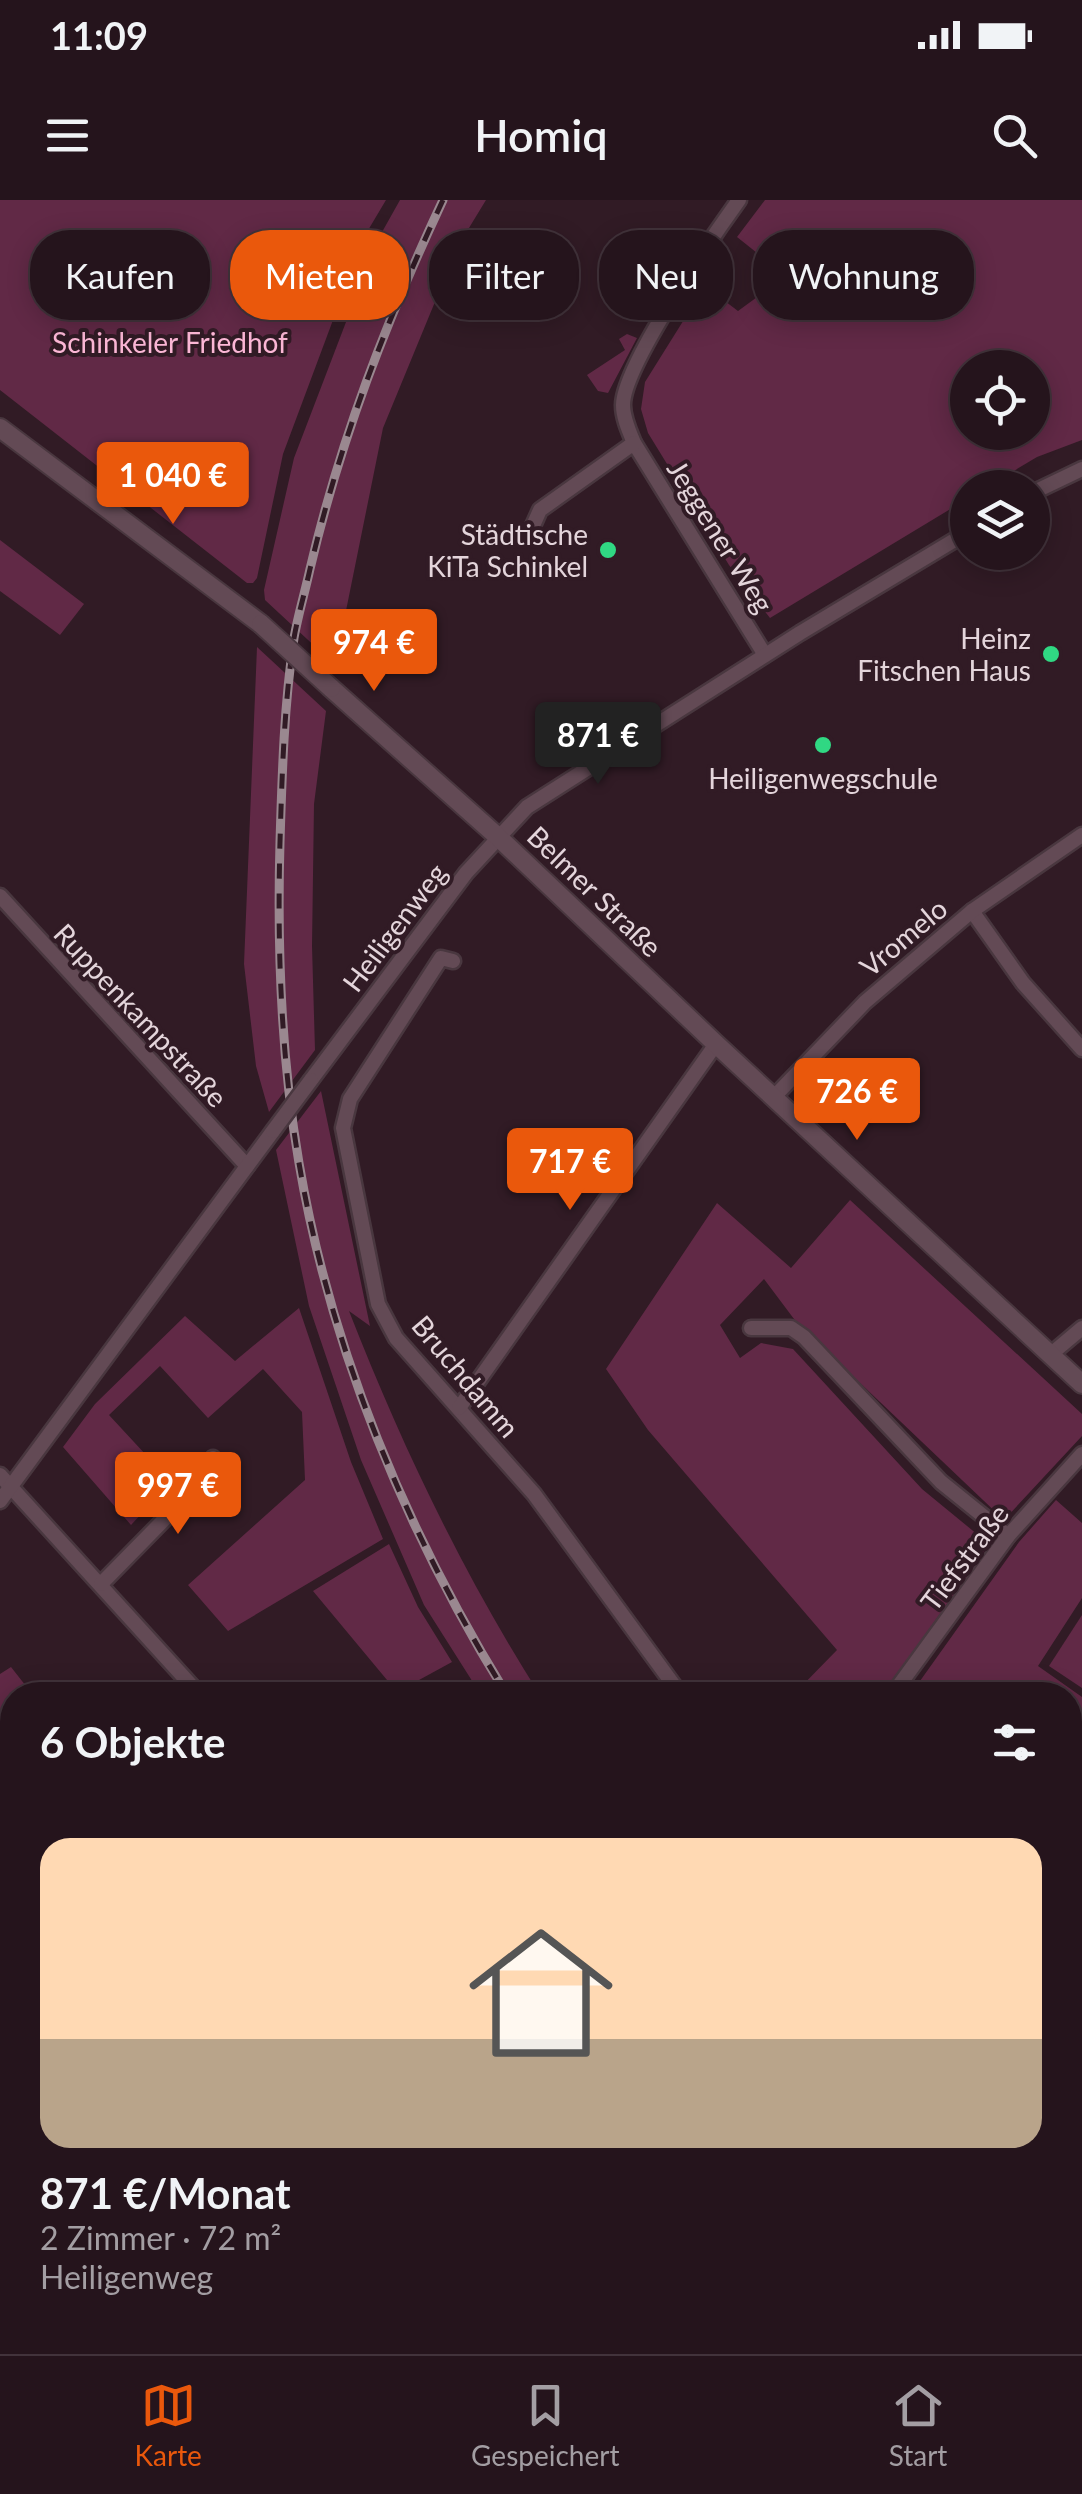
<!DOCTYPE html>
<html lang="de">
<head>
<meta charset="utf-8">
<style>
  :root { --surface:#25141c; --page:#2d1d25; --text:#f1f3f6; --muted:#a39ea3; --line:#42333b; --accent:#ea580c }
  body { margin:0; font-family:Lato,sans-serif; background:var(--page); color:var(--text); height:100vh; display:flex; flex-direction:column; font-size:38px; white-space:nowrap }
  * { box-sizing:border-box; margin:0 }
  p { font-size:32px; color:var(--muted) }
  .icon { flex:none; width:55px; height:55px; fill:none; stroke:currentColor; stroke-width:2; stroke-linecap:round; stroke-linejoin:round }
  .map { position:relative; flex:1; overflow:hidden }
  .sheet { position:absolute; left:0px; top:1482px; width:1082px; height:672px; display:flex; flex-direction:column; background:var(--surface); border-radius:40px 40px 0 0; box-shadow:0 5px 25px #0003,0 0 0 2px var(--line) }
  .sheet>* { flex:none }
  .banner { position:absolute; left:30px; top:30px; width:1022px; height:90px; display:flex; gap:20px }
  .buttons { position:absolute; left:950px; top:150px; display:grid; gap:20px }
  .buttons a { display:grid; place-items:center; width:100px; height:100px; border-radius:50%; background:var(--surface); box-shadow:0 5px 25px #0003,0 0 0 2px var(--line); font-size:50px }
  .price { position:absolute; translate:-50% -85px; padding:0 22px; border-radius:10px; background:var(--accent); color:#fff; font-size:32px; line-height:65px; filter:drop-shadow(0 2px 5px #0008) }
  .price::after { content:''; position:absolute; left:50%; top:60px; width:30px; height:22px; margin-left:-15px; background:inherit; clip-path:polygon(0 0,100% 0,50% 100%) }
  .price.active { background:#222; color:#fff }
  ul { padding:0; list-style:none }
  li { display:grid; align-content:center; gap:20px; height:530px; padding:0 40px }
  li+li { border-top:2px solid var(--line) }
  li span { display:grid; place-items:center; height:310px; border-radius:30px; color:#555 }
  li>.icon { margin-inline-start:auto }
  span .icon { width:180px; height:180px; fill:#fffc; stroke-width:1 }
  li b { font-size:42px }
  h2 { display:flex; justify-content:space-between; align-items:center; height:120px; padding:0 40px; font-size:42px }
  .pill { padding:0 35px; border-radius:40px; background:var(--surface); box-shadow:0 5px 25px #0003,0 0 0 2px var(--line); font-size:35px; line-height:90px }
  .pill.active { background:var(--accent); color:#fff }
  .status { display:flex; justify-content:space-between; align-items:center; height:70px; padding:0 50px; background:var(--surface); direction:ltr }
  .status svg { height:28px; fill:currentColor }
  header { display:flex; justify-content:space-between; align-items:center; height:130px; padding:0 40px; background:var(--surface); font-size:45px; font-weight:600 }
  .tabs { display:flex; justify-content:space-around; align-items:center; height:140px; border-top:2px solid var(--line); background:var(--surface); font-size:28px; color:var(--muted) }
  .tabs a { display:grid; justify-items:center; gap:5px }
  .tabs .active { color:var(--accent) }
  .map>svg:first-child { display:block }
  .green { fill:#612946; fill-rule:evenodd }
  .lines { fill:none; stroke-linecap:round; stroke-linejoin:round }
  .minor-casing { stroke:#49373f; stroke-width:19 }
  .tertiary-casing { stroke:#49373f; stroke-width:22 }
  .minor { stroke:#634a55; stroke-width:14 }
  .tertiary { stroke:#634a55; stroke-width:18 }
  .rail-casing { stroke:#9a8890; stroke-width:9 }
  .rail { stroke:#311b25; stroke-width:5; stroke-dasharray:15; stroke-linecap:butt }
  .minor-bridge-casing { stroke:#49373f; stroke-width:19; stroke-linecap:butt }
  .tertiary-bridge-casing { stroke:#49373f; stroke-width:22; stroke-linecap:butt }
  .minor-bridge { stroke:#634a55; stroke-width:14 }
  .tertiary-bridge { stroke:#634a55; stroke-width:18 }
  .poi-dot { fill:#30d883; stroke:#311b25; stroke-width:4 }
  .labels { text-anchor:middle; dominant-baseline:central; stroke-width:8; stroke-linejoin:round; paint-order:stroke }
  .park-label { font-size:28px; fill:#fcb7d6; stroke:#311b25 }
  .poi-label { font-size:28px; fill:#e4d5db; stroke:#311b25; text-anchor:end }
  .street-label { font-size:28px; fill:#e4d5db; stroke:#311b25 }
</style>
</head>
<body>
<div class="status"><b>11:09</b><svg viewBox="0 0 49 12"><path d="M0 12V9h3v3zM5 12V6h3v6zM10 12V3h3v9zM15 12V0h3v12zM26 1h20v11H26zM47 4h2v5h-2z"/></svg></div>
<header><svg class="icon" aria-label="menu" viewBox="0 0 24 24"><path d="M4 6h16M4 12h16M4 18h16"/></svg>Homiq<svg class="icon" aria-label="search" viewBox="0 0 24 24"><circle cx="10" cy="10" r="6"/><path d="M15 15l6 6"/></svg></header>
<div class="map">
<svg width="1082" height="2154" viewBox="0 0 1082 2154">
  <rect width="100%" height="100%" fill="#311b25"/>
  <!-- green -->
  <g class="green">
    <polygon points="0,0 386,0 364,37 283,254 257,378 253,383 247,383 0,190"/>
    <polygon points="400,0 486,0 458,46 383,228 335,465 265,400 264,390 294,258 377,41"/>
    <path d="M765 0H1082V240L1037 257 987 287 968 288 967 299 770 418 729 365 648 233 641 209 645 182 705 86 738 111 786 76 737 37ZM968 168H1032V232H968Z"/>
    <polygon points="627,134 637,138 608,193 598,191 587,175 625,150 619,139"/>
    <polygon points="0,340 84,404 60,435 0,391"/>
    <polygon points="257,447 326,511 314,604 312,746 315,850 269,912 256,866 244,764"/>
    <path d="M321 891 370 1126 349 1111C401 1244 463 1374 540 1495H481L424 1405 361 1260 309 1106 276 950Z"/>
    <polygon points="850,1000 1082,1214 1082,1236 1004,1320 797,1123 764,1079 720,1125 740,1158 761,1143 793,1149 922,1289 989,1344 883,1495 793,1495 837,1450 648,1230 606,1169 717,1003 791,1068"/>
    <polygon points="299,1108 351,1262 383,1339 228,1431 188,1385 305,1280 302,1212 263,1169 208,1218 160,1166 109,1215 171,1282 131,1325 63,1247 95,1204 185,1116 235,1161"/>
    <polygon points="1056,1300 1082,1323 1082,1398 1038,1466 1082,1497 1082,1629 1070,1646 1070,1495 910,1495 1019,1342"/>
    <polygon points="389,1344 418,1407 452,1462 397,1492 313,1391"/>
    <polygon points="1082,1415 1082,1488 1049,1466"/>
    <polygon points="11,1467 33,1495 12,1495 12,1612 0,1619 0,1474"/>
    <polygon points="1082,1671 1082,1785 1070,1802 1070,1688"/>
    <polygon points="0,1912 12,1929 12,2058 4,2066 12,2081 12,2123 0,2091"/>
    <polygon points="18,2143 64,2143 68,2154 20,2154"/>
    <polygon points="883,2143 941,2143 948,2154 890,2154"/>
  </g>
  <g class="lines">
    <!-- minor casing -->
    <g class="minor-casing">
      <g id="minor">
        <path d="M739 0C713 36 623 166 623 205 623 218 629 231 634 243L765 455"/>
        <polyline points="1032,293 1082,269"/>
        <polyline points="528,337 540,310 634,243"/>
        <polyline points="0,696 247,966"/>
        <polyline points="972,711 1023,783 1082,849"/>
        <polyline points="453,761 441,758 350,899 343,928 378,1104 396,1138 534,1294 681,1495"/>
        <polyline points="311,880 466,673 527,607 800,433 968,332"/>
        <polyline points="773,898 865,802 972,711 1082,635"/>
        <polyline points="751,1128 791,1128 804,1137 941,1282 1008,1336"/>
        <polyline points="1050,1155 1082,1128"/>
        <polyline points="459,1208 716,844"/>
        <polyline points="0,1275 200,1495"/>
        <polyline points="0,1301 273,931"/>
        <polyline points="101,1384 198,1285 213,1258"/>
        <polyline points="892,1495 1008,1336 1082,1254"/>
        <polyline points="1070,1670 1082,1654"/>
        <polyline points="0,1722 12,1744"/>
        <polyline points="1070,1818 1082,1801"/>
        <polyline points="277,2142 284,2154"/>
        <polyline points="786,2142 796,2154"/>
        <polyline points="955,2142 962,2154"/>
        <polyline points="180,2154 197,2142"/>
        <polyline points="630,2154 643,2142"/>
      </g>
    </g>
    <!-- tertiary casing -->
    <g class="tertiary-casing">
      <g id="tertiary">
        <polyline points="0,228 261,424"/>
        <polyline points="331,488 497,636 716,844 1082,1184"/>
      </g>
    </g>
    <!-- minor -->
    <use href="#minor" class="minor"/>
    <!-- tertiary -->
    <use href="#tertiary" class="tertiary"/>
    <!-- rail casing -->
    <g class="rail-casing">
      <g id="rail">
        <path d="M443 0C386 122 341 237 310 369 305 392 298 415 294 438 284 505 282 575 280 642 277 749 281 858 299 963 331 1152 407 1333 507 1495"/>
        <polyline points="903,2142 910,2154"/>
      </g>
    </g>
    <!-- rail -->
    <use href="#rail" class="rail"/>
    <!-- minor-bridge casing -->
    <g class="minor-bridge-casing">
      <polyline id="minor-bridge" points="273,931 311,880"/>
    </g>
    <!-- tertiary-bridge casing -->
    <g class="tertiary-bridge-casing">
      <polyline id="tertiary-bridge" points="261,424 331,488"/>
    </g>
    <!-- minor-bridge -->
    <use href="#minor-bridge" class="minor-bridge"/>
    <!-- tertiary-bridge -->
    <use href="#tertiary-bridge" class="tertiary-bridge"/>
  </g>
  <!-- markers -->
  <g class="poi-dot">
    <circle cx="608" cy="350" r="10"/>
    <circle cx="1051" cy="454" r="10"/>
    <circle cx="823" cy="545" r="10"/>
  </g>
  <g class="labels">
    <!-- park labels -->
    <g class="park-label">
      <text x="170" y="142">Schinkeler Friedhof</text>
    </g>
    <!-- poi labels -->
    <g class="poi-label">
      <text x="588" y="334">Städtische<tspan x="588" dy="32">KiTa Schinkel</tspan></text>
      <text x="1031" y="438">Heinz<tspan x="1031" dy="32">Fitschen Haus</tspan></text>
      <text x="823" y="578" text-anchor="middle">Heiligenwegschule</text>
    </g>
    <!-- street labels -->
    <g class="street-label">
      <text transform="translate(721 336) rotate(58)">Jeggener Weg</text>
      <text transform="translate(595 691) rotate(44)">Belmer Straße</text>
      <text transform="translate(394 727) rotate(-53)">Heiligenweg</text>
      <text transform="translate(903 737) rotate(-40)">Vromelo</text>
      <text transform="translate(141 815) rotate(47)">Ruppenkampstraße</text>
      <text transform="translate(466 1176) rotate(50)">Bruchdamm</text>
      <text transform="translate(964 1357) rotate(-53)">Tiefstraße</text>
    </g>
  </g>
</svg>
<div class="buttons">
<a><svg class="icon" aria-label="locate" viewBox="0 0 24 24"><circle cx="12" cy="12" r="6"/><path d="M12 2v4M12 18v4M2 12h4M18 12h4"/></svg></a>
<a><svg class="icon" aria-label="layers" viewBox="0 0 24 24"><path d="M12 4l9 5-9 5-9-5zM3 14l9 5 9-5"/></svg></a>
</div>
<b class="price" style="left:173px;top:327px">1 040 €</b>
<b class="price" style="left:374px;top:494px">974 €</b>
<b class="price active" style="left:598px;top:587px">871 €</b>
<b class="price" style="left:857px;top:943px">726 €</b>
<b class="price" style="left:570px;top:1013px">717 €</b>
<b class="price" style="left:178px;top:1337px">997 €</b>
<div class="banner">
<a class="pill">Kaufen</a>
<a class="pill active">Mieten</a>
<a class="pill">Filter</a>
<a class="pill">Neu</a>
<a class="pill">Wohnung</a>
</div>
<section class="sheet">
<h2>6 Objekte<svg class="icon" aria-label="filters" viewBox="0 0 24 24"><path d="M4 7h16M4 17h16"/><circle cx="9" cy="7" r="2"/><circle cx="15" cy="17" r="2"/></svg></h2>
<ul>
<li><span style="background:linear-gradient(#ffd9b3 65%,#b9a48a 0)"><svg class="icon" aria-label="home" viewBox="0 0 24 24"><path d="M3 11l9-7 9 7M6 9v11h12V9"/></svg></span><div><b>871 €/Monat</b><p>2 Zimmer · 72 m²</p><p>Heiligenweg</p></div></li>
</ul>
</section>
</div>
<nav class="tabs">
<a class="active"><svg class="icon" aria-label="map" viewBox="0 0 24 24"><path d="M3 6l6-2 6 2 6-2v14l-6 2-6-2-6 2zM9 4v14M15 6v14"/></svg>Karte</a>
<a><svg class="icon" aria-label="saved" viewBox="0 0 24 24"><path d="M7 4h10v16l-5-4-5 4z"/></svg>Gespeichert</a>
<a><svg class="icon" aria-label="home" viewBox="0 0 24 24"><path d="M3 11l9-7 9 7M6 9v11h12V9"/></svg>Start</a>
</nav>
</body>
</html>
